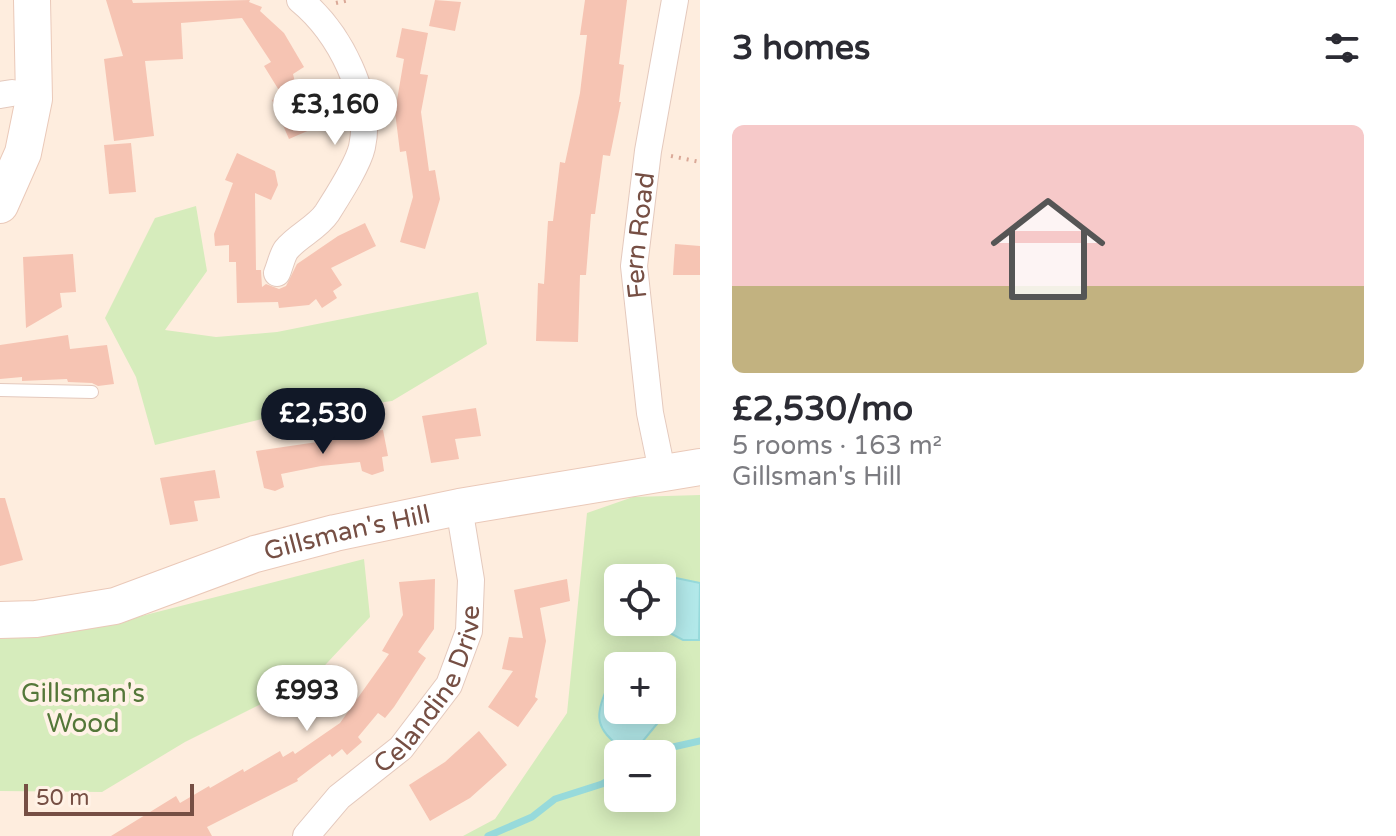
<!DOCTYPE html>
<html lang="en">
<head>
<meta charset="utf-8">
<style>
  :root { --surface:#fff; --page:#f7f7f7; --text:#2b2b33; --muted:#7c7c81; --accent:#111827 }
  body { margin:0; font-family:"Varela Round",sans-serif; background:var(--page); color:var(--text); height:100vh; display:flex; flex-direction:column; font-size:30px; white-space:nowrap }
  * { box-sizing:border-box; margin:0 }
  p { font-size:26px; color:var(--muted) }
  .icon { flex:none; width:44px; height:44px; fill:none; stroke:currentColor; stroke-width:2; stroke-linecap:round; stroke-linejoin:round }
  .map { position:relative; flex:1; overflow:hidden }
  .drawer { display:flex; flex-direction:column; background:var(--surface); width:696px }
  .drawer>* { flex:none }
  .tools { position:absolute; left:604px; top:564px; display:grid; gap:16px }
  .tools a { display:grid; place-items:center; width:72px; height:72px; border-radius:12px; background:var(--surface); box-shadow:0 4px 20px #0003; font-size:40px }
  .scale { position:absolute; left:24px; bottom:20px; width:170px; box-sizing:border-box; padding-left:8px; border:4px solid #764f44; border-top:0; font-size:22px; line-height:28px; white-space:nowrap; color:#764f44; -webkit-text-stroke:6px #fff2e6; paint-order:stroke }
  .price { position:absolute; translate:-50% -68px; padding:0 18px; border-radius:28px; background:#fff; color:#222; font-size:26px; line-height:52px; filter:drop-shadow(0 2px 4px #0008) }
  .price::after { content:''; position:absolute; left:50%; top:48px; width:24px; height:18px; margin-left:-12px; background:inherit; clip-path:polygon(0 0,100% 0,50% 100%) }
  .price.on { background:var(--accent); color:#fff }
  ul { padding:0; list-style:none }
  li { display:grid; align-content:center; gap:16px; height:424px; padding:0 32px }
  li span { display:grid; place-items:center; height:248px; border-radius:12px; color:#555 }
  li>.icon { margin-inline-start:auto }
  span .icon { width:144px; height:144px; fill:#fffc; stroke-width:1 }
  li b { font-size:34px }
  h2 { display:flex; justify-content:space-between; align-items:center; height:96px; padding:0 32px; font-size:34px }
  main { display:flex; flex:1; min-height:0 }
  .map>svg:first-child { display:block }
  .green { fill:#d6ecbc; fill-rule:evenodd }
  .water { fill:#b2e8e9; stroke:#97dadb; stroke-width:2 }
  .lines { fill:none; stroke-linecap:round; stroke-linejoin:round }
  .stream { stroke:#97dadb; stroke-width:7 }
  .building { fill:#f6c4b3 }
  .lane-casing { stroke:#e4c9bd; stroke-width:14 }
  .street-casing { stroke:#e4c9bd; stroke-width:28 }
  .secondary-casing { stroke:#eac9b9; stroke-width:38 }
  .path { stroke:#daa897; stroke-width:4; stroke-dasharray:2 6; stroke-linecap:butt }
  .lane { stroke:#fff; stroke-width:12 }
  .street { stroke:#fff; stroke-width:26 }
  .secondary { stroke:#fff; stroke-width:36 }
  .labels { text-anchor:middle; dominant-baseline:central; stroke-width:8; stroke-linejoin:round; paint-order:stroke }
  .street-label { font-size:26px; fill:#764f44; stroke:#fff2e6 }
  .park-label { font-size:26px; fill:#547739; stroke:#fff2e6 }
</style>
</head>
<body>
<main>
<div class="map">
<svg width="700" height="836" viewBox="0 0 700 836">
  <rect width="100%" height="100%" fill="#feedde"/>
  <!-- green -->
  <g class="green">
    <polygon points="196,206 207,271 165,330 216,337 277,332 478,292 487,344 392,401 266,418 155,445 136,377 105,318 155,218"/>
    <path d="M700 495V836H463L495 819 567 713 587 513 633 497ZM618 578H662V622H618ZM618 666H662V710H618ZM618 754H662V798H618Z"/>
    <polygon points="364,559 370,617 313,678 185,742 102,792 0,791 0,633 118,622"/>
  </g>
  <!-- water -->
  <g class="water">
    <polygon points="676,578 700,583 699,640 683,640 668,632 662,613 662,585"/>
    <path d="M618 679V710H657L661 719 642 742 618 745C591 725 598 710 609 683Z"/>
  </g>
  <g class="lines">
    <!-- stream -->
    <g class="stream">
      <polyline points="659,754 673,747 700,741"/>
      <polyline points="488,836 532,817 555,799 602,784 618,775"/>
    </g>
  </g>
  <!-- building -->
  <g class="building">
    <polygon points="106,0 132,0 133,3 250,0 249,2 262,7 260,11 284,33 304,67 293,74 296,86 280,92 264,66 271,62 242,18 181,23 183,59 145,61 154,136 114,141 104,59 123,56"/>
    <polygon points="435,0 461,2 455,31 429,26"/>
    <polygon points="585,0 627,0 619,64 624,65 619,102 621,102 610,156 603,155 595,214 591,214 586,275 580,275 578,342 536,341 538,283 544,284 548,221 553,221 560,162 565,163 580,93 587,35 580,35"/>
    <polygon points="402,28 428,33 420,74 428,75 421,112 429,171 435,170 440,199 425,249 400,242 413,197 406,151 400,152 395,112 404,59 396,57"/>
    <polygon points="296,90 312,129 289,139 272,100"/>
    <polygon points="131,143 136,192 109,194 104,145"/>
    <polygon points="237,153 275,171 278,185 271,200 255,193 256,270 261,270 262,287 266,284 279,289 286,286 297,264 338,236 365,223 376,246 331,268 342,285 333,291 337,298 322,308 316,299 309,305 279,308 278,302 237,303 236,262 229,262 229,245 215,246 214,234 233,183 225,180"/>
    <polygon points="675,244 700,246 700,275 673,275"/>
    <polygon points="73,254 76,292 60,293 62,307 26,328 23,257"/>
    <polygon points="68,335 70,349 107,345 114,384 98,386 92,383 68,382 67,379 22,381 22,377 0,379 0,345"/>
    <polygon points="476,408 481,436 455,439 459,459 431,463 422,416"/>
    <polygon points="383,430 388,456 382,457 384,471 372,475 362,471 360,462 321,466 281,474 284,487 275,491 264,488 256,451 331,440 330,437"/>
    <polygon points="215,470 220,498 194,501 198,521 170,525 160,478"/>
    <polygon points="0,498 5,498 23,560 0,566"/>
    <polygon points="435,579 434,629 418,652 426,658 394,707 385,718 378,713 358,737 362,742 347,755 342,749 332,757 330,754 297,779 298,781 207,827 212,836 111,836 176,796 180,803 209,786 210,788 243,769 244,772 280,751 283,757 293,751 295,754 340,723 389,654 382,651 403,615 399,582"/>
    <polygon points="567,579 570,601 540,608 546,641 535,697 538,699 518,727 488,707 513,671 502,669 509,637 523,638 514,590"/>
    <polygon points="479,731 507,765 470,798 430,821 409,785 445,762"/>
  </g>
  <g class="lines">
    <!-- lane casing -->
    <g class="lane-casing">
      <polyline id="lane" points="0,390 92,392"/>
    </g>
    <!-- street casing -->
    <g class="street-casing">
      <g id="street">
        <polyline points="0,95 12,93"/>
        <path d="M277 273C280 266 282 256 286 250 297 236 317 228 327 213 337 197 358 165 362 147 373 97 339 32 300 0"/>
        <path id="s1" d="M662 471 650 413 634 266 648 151 675 0"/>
        <path id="s2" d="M306 836 339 797 401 748 449 685 469 631 471 580 459 507"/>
      </g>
    </g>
    <!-- secondary casing -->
    <g class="secondary-casing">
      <g id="secondary">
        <polyline points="0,205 23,153 34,99 32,0"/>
        <path id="s3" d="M0 620 36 619 115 606 255 554 335 533 459 507 700 467"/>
      </g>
    </g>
    <!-- path -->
    <g class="path">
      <polyline points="336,3 349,0"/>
      <polyline points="671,156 700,162"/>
    </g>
    <!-- lane -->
    <use href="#lane" class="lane"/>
    <!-- street -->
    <use href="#street" class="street"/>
    <!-- secondary -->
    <use href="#secondary" class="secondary"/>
  </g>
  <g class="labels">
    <!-- street labels -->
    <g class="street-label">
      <text stroke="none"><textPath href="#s1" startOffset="238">Fern Road</textPath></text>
      <text stroke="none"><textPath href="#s3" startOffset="360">Gillsman's Hill</textPath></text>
      <text stroke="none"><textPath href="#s2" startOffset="196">Celandine Drive</textPath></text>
    </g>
    <!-- park labels -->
    <g class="park-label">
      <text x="83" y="693">Gillsman's<tspan x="83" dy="30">Wood</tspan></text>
    </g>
  </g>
</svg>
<div class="tools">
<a><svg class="icon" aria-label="locate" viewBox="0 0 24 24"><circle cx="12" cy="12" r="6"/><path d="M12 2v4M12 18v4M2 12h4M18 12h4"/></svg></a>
<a>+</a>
<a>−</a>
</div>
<div class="scale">50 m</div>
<b class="price" style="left:335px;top:147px">£3,160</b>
<b class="price on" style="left:323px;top:456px">£2,530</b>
<b class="price" style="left:307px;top:733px">£993</b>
</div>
<section class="drawer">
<h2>3 homes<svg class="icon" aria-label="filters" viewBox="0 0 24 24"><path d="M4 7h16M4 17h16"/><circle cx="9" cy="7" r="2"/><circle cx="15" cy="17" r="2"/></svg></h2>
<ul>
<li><span style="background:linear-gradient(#f6c9c9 65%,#c2b280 0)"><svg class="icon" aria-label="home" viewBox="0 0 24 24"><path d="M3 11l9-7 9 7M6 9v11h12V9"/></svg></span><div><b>£2,530/mo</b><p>5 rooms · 163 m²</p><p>Gillsman's Hill</p></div></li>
</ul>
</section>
</main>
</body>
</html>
